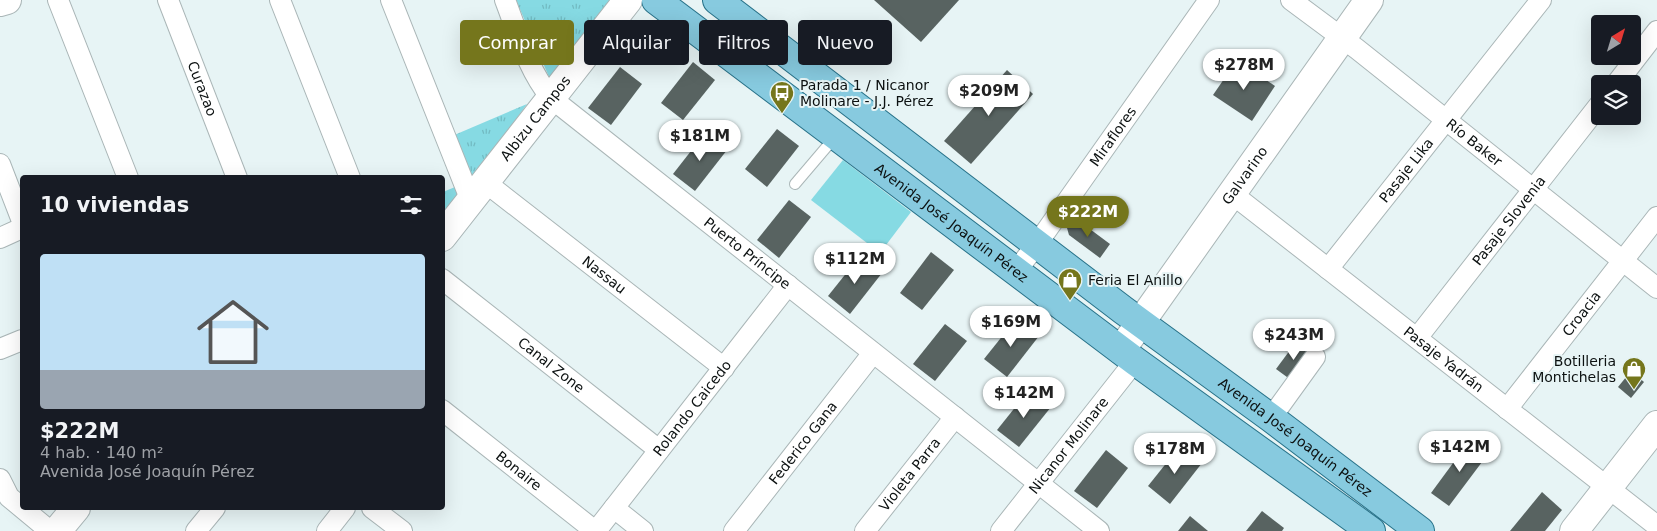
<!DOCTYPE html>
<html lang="es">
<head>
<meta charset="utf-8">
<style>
  :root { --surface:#171b24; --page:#20242c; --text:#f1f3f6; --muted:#9ea1a6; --line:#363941; --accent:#75761c }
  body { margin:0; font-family:"DejaVu Sans",sans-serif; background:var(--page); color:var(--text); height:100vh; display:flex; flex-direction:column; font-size:19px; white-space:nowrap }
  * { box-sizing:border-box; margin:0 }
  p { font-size:16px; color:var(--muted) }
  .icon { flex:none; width:28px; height:28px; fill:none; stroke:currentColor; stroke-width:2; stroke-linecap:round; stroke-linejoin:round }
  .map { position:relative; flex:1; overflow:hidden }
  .side { position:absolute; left:20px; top:175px; width:425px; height:335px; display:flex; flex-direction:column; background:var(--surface); border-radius:5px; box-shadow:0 5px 20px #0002 }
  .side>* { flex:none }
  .hud { position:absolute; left:460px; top:20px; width:475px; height:45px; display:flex; gap:10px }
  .needle { width:32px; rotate:38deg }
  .tools { position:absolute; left:1591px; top:15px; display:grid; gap:10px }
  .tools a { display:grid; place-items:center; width:50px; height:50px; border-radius:5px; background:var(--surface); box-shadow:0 5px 20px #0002; font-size:25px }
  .price { position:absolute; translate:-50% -42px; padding:0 11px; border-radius:18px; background:#fff; color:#222; font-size:16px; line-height:32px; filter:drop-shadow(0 1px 2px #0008) }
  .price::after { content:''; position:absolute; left:50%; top:30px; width:15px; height:11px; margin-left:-8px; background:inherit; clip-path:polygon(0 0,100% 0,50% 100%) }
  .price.on { background:var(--accent); color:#fff }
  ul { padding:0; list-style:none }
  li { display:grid; align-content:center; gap:10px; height:265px; padding:0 20px }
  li+li { border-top:1px solid var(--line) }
  li span { display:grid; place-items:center; height:155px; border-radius:5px; color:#555 }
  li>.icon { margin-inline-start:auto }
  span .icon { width:90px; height:90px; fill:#fffc; stroke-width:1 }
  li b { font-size:21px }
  h2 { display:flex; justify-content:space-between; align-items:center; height:60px; padding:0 20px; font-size:21px }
  .tag { padding:0 18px; border-radius:5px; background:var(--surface); box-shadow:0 5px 20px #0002; font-size:18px; line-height:45px }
  .tag.on { background:var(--accent); color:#fff }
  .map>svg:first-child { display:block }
  .grass { fill:url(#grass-tufts) }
  .garden { fill:#86dae3 }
  .building { fill:#586361 }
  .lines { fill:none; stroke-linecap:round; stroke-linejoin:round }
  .lane-casing { stroke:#aab6b7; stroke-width:12 }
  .street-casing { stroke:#aab6b7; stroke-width:22 }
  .secondary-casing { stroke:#aab6b7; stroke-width:30 }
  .primary-casing { stroke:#287289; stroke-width:30 }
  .lane { stroke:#fff; stroke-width:10 }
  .street { stroke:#fff; stroke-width:20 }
  .secondary { stroke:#fff; stroke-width:28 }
  .primary { stroke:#87cadf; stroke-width:28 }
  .labels { text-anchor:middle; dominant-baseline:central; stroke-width:4; stroke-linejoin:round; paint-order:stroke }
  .poi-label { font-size:14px; fill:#0c1111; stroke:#e7f4f5; text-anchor:start }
  .street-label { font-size:14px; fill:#0c1111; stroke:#e7f4f5 }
</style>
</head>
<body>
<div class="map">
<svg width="1657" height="531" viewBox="0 0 1657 531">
  <defs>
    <pattern id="grass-tufts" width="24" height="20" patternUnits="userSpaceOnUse" patternTransform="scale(1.25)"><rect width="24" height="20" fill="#86dae3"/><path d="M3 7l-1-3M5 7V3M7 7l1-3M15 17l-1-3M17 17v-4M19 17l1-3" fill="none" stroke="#72bac2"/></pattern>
  </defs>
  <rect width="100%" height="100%" fill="#e7f4f5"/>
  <!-- grass -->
  <g class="grass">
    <polygon points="516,0 615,0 552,84"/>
    <polygon points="527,104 472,181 452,136"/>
    <polygon points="455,187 461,198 443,221 443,192"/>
  </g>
  <!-- garden -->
  <polygon class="garden" points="843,160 911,212 880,253 811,200"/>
  <!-- building -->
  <g class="building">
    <polygon points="874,0 959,0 921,42"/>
    <polygon points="1237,60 1275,86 1252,121 1213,95"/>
    <polygon points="693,62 715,80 683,120 661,103"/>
    <polygon points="620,67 642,84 611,125 588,108"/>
    <polygon points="1007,70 1033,94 971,164 944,141"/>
    <polygon points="777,129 799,146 767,187 745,169"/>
    <polygon points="705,133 727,150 695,191 673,174"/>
    <polygon points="789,200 811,217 779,258 757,240"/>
    <polygon points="1075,218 1110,244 1100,258 1069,235 1067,228"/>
    <polygon points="931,252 954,270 922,310 900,293"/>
    <polygon points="860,256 882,273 850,314 828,296"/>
    <polygon points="1016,319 1039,336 1007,377 984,359"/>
    <polygon points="945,324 967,341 935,381 913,364"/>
    <polygon points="1296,342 1311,354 1291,380 1276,369"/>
    <polygon points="1631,371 1644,382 1631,398 1618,387"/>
    <polygon points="1029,390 1051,407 1019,447 997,430"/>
    <polygon points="1470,440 1488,454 1449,506 1431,493"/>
    <polygon points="1180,446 1202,463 1170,504 1148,486"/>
    <polygon points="1106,450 1128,468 1097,508 1074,491"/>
    <polygon points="1542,492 1562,510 1545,531 1510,531"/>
    <polygon points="1262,511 1284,528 1282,531 1246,531"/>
    <polygon points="1190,516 1208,531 1178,531"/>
  </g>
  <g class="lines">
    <!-- lane casing -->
    <g class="lane-casing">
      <polyline id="lane" points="795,184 835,137"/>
    </g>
    <!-- street casing -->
    <g class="street-casing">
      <g id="street">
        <polyline points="58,0 128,178"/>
        <path id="s1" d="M168 0 237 178"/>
        <polyline points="280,0 350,178"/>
        <polyline points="391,0 471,201"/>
        <path id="s2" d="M505 0C518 34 528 70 551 98L1099 531"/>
        <path id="s3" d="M1291 0 1357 49 1657 288"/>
        <polyline points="1616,84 1657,31"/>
        <polyline points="0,164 22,221"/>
        <path id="s4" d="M485 182 724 368"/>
        <path id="s5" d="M1231 193 1657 526"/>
        <polyline points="0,238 22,228"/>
        <path id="s6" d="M1328 269 1541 0"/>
        <path id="s7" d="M1016 271 1037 244 1209 0"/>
        <path id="s8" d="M442 279 659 450"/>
        <path id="s9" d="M1417 338 1600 104"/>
        <polyline points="0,349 22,340"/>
        <path id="s10" d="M1507 409 1657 217"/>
        <path id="s11" d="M442 410 595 531"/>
        <polyline points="1271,418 1315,357"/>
        <polyline points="0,479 9,497 50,531"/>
        <polyline points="372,508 402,531"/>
        <polyline points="614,508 643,531"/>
        <polyline points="196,531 215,508"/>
        <polyline points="327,531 345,508"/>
        <path id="s12" d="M596 531 788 285"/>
        <path id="s13" d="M734 531 873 353"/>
        <path id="s14" d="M865 531 955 417"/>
        <path id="s15" d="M1001 531 1135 361"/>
      </g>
    </g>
    <!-- secondary casing -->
    <g class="secondary-casing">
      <g id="secondary">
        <polyline points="0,2 7,0"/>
        <path id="s16" d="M442 237 628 0"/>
        <path id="s17" d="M1121 350 1369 0"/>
        <polyline points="57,531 76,508"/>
        <polyline points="1574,531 1657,425"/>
      </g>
    </g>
    <!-- primary casing -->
    <g class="primary-casing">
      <g id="primary">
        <path id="s18" d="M656 0 1135 361 1371 531"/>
        <path id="s19" d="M717 0 1123 310 1271 418 1420 531"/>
      </g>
    </g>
    <!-- lane -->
    <use href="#lane" class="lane"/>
    <!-- street -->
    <use href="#street" class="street"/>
    <!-- secondary -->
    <use href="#secondary" class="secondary"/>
    <!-- primary -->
    <use href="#primary" class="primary"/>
  </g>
  <!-- icons -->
  <defs>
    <g id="bus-pin" transform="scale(1.25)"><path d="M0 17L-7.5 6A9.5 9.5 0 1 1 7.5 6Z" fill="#75761c" stroke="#e7f4f5"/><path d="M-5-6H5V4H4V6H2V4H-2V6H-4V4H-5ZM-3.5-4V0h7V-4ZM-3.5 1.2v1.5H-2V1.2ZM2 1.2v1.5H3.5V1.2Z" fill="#fff"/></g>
    <g id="shop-pin" transform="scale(1.25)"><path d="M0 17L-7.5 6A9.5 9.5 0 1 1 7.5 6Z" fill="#75761c" stroke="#e7f4f5"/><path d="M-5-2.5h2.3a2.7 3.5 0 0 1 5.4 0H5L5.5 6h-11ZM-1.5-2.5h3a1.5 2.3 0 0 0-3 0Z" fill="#fff"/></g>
  </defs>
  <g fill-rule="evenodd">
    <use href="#bus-pin" x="782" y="93"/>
    <use href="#shop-pin" x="1070" y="280"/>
    <use href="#shop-pin" x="1634" y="369"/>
  </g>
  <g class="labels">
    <!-- poi labels -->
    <g class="poi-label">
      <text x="800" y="85">Parada 1 / Nicanor<tspan x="800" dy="16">Molinare - J.J. Pérez</tspan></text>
      <text x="1088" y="280">Feria El Anillo</text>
      <text x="1616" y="361" text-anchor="end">Botilleria<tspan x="1616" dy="16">Montichelas</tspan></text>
    </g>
    <!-- street labels -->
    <g class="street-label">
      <text stroke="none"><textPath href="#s1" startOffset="95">Curazao</textPath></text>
      <text stroke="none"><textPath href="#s16" startOffset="151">Albizu Campos</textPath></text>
      <text stroke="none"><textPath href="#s7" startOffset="166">Miraflores</textPath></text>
      <text stroke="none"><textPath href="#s3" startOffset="232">Río Baker</textPath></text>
      <text stroke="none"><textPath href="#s6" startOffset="126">Pasaje Lika</textPath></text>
      <text stroke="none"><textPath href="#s17" startOffset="214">Galvarino</textPath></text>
      <text stroke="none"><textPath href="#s9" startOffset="149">Pasaje Slovenia</textPath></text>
      <text stroke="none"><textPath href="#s18" startOffset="370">Avenida José Joaquín Pérez</textPath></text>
      <text stroke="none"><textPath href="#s2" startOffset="359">Puerto Príncipe</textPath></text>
      <text stroke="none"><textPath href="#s4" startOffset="151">Nassau</textPath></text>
      <text stroke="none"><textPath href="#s10" startOffset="121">Croacia</textPath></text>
      <text stroke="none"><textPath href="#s5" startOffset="270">Pasaje Yadrán</textPath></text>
      <text stroke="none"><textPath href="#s8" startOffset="139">Canal Zone</textPath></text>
      <text stroke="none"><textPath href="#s12" startOffset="156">Rolando Caicedo</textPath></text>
      <text stroke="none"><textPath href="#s19" startOffset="725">Avenida José Joaquín Pérez</textPath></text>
      <text stroke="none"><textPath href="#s13" startOffset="112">Federico Gana</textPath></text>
      <text stroke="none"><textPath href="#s15" startOffset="109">Nicanor Molinare</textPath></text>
      <text stroke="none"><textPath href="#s11" startOffset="98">Bonaire</textPath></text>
      <text stroke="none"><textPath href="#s14" startOffset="72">Violeta Parra</textPath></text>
    </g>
  </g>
</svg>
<div class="tools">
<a><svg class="needle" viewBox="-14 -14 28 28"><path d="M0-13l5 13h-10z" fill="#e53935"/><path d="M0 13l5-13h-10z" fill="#9ea1a6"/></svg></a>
<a><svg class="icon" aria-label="layers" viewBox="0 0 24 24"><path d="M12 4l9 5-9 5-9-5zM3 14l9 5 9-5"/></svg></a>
</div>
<b class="price" style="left:1244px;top:91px">$278M</b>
<b class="price" style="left:989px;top:117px">$209M</b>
<b class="price" style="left:700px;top:162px">$181M</b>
<b class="price on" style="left:1088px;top:238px">$222M</b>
<b class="price" style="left:855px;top:285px">$112M</b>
<b class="price" style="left:1011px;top:348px">$169M</b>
<b class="price" style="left:1294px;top:361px">$243M</b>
<b class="price" style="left:1024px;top:419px">$142M</b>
<b class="price" style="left:1460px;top:473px">$142M</b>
<b class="price" style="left:1175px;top:475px">$178M</b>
<div class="hud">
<a class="tag on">Comprar</a>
<a class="tag">Alquilar</a>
<a class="tag">Filtros</a>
<a class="tag">Nuevo</a>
</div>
<section class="side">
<h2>10 viviendas<svg class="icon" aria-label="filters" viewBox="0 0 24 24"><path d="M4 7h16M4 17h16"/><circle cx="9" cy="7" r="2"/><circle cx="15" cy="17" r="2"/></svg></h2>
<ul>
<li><span style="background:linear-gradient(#bfe0f5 75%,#9aa5b1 0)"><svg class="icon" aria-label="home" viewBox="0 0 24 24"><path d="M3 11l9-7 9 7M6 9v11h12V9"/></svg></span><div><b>$222M</b><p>4 hab. · 140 m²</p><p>Avenida José Joaquín Pérez</p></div></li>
</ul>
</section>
</div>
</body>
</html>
